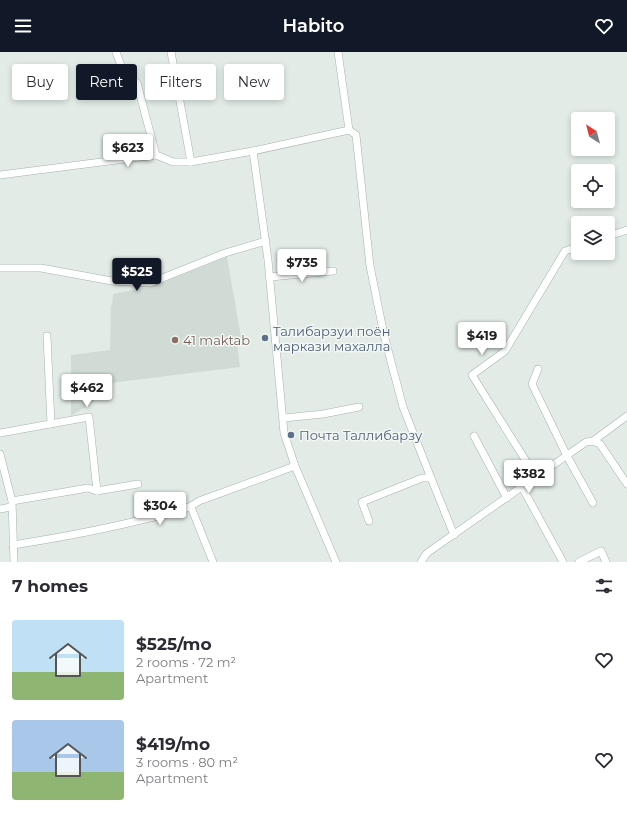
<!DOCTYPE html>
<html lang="en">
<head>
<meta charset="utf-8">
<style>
  :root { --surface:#fff; --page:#f2f2f3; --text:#2b2b33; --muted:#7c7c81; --accent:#111827 }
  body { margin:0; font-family:Montserrat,sans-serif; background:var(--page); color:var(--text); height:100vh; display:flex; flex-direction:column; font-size:15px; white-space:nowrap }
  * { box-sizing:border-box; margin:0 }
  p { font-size:13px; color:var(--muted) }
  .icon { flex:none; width:22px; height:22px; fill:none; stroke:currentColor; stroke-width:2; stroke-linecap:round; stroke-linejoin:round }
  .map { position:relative; height:510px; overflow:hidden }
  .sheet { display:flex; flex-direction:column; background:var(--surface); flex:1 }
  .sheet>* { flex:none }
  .guide { position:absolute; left:12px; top:12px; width:400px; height:36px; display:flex; gap:8px }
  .needle { width:26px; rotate:324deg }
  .tools { position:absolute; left:571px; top:60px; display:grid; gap:8px }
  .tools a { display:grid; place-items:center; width:44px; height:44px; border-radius:4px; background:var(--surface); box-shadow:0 2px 6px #0003; font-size:20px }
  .price { position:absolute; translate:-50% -34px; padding:0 9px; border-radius:4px; background:#fff; color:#222; font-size:13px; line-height:26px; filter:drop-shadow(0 1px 2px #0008) }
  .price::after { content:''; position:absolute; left:50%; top:24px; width:12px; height:9px; margin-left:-6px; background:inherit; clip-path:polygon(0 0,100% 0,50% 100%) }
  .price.current { background:var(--accent); color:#fff }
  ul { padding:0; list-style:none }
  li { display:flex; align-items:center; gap:12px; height:100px; padding:0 12px }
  li span { display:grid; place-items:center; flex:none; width:112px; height:80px; border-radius:4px; color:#555 }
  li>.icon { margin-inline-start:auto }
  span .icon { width:48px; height:48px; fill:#fffc; stroke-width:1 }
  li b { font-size:17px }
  h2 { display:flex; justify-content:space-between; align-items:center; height:48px; padding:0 12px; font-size:17px }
  .pill { padding:0 14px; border-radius:4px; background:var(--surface); box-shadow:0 2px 6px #0003; font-size:14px; line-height:36px }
  .pill.current { background:var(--accent); color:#fff }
  header { display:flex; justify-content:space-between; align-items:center; height:52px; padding:0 12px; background:var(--accent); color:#fff; font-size:18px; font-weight:600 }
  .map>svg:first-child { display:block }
  .built { fill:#d0dbd5 }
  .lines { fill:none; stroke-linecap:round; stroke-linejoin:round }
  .minor-casing { stroke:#a5b3ad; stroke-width:8 }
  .minor { stroke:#fff; stroke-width:7 }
  .service-dot { fill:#5c6f8a; stroke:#f2f8f5; stroke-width:1.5 }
  .education-dot { fill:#8d6e63; stroke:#f2f8f5; stroke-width:1.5 }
  .labels { text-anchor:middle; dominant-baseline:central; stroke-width:3; stroke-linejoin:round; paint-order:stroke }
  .service-label { font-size:13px; fill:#4e5e75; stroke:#f2f8f5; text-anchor:start }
  .education-label { font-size:13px; fill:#785e54; stroke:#f2f8f5; text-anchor:start }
</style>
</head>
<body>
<header><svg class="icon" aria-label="menu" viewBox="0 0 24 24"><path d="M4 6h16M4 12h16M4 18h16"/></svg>Habito<svg class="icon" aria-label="heart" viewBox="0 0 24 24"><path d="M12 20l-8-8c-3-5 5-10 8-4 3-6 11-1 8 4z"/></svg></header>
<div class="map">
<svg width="627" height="510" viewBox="0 0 627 510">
  <rect width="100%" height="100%" fill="#e2ebe6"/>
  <!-- built -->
  <polygon class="built" points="227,205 241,285 237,291 240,315 110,331 93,350 71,364 71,303 110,298 111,253 112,253 113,242 154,234"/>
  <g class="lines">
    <!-- minor casing -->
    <g class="minor-casing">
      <g id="minor">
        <polyline points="116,0 123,19 137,31 156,103"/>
        <polyline points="171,0 191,110"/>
        <polyline points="349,78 356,83 370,214 384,283 403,355 431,426"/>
        <polyline points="253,99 268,208 284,381 295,414 336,510"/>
        <polyline points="0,123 156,103 173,110 191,110 253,99 349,78 338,0"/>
        <polyline points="608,184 627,178"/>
        <polyline points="0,216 41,216 112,229 150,231 225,201 266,189"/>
        <polyline points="270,225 333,219"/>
        <polyline points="47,284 51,372"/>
        <polyline points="538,317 532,332 567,404 593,451"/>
        <polyline points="284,366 323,362 359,355"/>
        <polyline points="0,381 89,365 97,439"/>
        <polyline points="474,384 507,446"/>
        <polyline points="593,389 627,364"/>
        <polyline points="0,402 12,449 14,510"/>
        <polyline points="536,425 472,323 505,299 565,199 578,195"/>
        <polyline points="522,435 563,510"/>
        <polyline points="12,449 88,436 97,439 138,432"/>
        <polyline points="191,455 213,510"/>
        <polyline points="0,457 11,455"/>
        <polyline points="369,469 362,450 422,426 431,426 454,483"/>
        <path d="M13 493C57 486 101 478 145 467 163 463 184 460 199 449L295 414"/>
        <polyline points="421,510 427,501 586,390 593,389 600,392 627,432"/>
        <polyline points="579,510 601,499 606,510"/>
      </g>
    </g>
    <!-- minor -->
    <use href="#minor" class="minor"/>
  </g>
  <!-- markers -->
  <g class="service-dot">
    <circle cx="265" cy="286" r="4"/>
    <circle cx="291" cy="383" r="4"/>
  </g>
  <circle class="education-dot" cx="175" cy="288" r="4"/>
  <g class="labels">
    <!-- service labels -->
    <g class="service-label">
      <text x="273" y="279">Талибарзуи поён<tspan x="273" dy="15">маркази махалла</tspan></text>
      <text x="299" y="383">Почта Таллибарзу</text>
    </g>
    <!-- education labels -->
    <g class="education-label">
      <text x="183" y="288">41 maktab</text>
    </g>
  </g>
</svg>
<div class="tools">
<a><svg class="needle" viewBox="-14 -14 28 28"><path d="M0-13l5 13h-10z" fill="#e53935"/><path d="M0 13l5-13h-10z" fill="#7c7c81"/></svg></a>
<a><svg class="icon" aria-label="locate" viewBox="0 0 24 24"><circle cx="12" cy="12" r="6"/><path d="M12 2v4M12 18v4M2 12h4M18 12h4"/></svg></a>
<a><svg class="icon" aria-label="layers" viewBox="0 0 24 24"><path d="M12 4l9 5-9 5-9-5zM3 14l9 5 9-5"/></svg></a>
</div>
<b class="price" style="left:128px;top:116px">$623</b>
<b class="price" style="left:302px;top:231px">$735</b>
<b class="price current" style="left:137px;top:240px">$525</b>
<b class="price" style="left:482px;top:304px">$419</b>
<b class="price" style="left:87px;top:356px">$462</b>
<b class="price" style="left:529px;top:442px">$382</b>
<b class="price" style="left:160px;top:474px">$304</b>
<div class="guide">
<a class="pill">Buy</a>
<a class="pill current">Rent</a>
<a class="pill">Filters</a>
<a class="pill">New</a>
</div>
</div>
<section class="sheet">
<h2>7 homes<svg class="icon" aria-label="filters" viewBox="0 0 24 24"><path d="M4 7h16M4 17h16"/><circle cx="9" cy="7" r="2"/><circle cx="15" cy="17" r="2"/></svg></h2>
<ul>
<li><span style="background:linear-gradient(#bfe0f5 65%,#8fb573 0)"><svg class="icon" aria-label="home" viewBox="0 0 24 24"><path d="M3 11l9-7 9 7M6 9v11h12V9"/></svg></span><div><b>$525/mo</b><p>2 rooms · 72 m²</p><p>Apartment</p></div><svg class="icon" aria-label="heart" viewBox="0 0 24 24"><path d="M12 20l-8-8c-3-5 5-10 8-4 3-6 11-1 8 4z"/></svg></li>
<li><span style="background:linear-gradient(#a9c7e8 65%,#8fb573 0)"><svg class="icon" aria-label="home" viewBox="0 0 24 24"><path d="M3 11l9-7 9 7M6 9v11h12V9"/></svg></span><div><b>$419/mo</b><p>3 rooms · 80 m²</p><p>Apartment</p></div><svg class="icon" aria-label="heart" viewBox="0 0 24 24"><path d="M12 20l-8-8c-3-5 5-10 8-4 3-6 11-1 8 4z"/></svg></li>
</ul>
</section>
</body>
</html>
